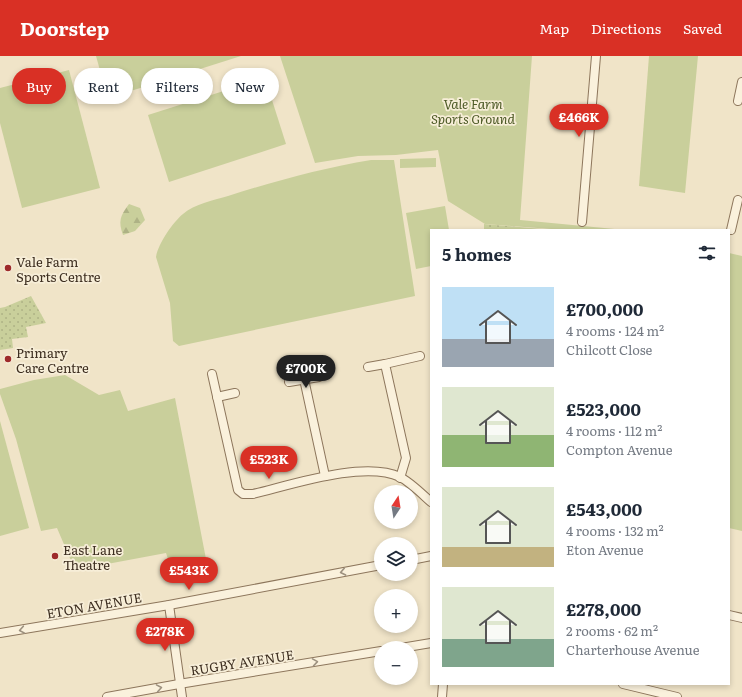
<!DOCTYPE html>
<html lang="en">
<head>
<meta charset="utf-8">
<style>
  :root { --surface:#fff; --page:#f6f6f7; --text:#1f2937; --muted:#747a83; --accent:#d93025 }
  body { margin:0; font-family:Literata,serif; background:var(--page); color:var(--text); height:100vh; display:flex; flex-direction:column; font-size:15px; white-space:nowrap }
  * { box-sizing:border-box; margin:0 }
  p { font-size:13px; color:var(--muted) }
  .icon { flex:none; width:22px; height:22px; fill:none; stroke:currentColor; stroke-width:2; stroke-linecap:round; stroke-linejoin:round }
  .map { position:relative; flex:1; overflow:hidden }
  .panel { position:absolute; left:430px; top:173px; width:300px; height:456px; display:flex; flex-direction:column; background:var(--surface); border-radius:0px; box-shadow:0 2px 6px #0003 }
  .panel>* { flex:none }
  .guide { position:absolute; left:12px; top:12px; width:358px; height:36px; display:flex; gap:8px }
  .needle { width:26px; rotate:12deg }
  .fabs { position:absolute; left:374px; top:429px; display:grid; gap:8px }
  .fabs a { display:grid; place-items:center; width:44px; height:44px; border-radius:50%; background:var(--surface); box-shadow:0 2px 6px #0003; font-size:20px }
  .price { position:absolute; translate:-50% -34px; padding:0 9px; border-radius:14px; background:var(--accent); color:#fff; font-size:13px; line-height:26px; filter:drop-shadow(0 1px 2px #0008) }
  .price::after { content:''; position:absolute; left:50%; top:24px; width:12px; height:9px; margin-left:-6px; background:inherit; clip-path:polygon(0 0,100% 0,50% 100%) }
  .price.selected { background:#222; color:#fff }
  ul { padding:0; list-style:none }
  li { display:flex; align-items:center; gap:12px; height:100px; padding:0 12px }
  li span { display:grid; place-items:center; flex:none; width:112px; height:80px; border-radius:0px; color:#555 }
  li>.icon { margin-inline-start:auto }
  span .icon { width:48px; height:48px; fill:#fffc; stroke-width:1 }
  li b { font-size:17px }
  h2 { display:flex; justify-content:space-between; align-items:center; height:48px; padding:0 12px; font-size:17px }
  .tag { padding:0 14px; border-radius:18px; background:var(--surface); box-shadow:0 2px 6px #0003; font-size:14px; line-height:36px }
  .tag.selected { background:var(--accent); color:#fff }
  header { display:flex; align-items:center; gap:24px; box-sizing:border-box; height:56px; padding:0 20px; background:var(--accent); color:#fff }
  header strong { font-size:19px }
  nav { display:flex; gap:22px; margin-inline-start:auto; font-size:14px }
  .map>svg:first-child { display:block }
  .grass { fill:url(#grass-dots) }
  .forest { fill:url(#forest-firs) }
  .green { fill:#c9cf9b }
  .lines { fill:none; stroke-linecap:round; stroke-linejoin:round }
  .minor-casing { stroke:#8d765c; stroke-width:10 }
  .minor { stroke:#faf1dc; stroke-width:8 }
  .oneway { stroke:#9c907e }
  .poi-dot { fill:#9e2a2b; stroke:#f7eed8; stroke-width:1.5 }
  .labels { text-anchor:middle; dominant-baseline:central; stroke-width:3.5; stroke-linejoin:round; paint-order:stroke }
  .park-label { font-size:13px; font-style:italic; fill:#4d5a26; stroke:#f7eed8 }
  .poi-label { font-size:13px; fill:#3d2e20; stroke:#f7eed8; text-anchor:start }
  .street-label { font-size:13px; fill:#3d2e20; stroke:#f7eed8 }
</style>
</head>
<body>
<header>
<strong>Doorstep</strong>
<nav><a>Map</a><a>Directions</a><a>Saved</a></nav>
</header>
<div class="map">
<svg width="742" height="641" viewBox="0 0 742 641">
  <defs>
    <pattern id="grass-dots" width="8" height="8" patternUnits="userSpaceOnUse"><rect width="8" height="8" fill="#c9cf9b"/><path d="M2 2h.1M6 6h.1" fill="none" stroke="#aeb285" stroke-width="1.8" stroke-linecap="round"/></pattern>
    <pattern id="forest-firs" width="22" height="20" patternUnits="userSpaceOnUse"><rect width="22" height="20" fill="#c9cf9b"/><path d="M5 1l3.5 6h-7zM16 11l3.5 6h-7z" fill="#aeb285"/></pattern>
  </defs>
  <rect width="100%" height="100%" fill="#f0e4c8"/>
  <!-- grass -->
  <g class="grass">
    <polygon points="484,168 554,174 484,174"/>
    <polygon points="31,240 46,267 26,271 28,281 12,283 13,292 0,294 0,252 5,251"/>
  </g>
  <!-- forest -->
  <path class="forest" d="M129 148 140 152 145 164 135 175 123 179C118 165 120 160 129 148Z"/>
  <!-- green -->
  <g class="green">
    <polygon points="96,0 241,0 115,40 106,36"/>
    <polygon points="280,0 532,0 520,164 625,174 564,174 485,168 448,145 438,94 396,99 358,100 315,107"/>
    <polygon points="649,0 698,0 685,137 639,130"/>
    <polygon points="69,14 100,132 22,152 0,67 0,32"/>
    <polygon points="265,22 286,88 169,126 148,59"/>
    <polygon points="436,102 436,111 400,112 400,103"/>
    <path d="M371 104H394L415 240 179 290 173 285 170 247 156 201C158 188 173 166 183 158 194 148 215 144 228 140 275 125 323 112 371 104Z"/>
    <polygon points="445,150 449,174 431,174 431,210 416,213 406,157"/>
    <polygon points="729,197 742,200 742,475 729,472"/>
    <polygon points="65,319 99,339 120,334 128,355 175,342 206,503 170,509 166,497 75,514 57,472 41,475 16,383 0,338 0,333 34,324"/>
    <polygon points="0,365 29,472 0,480"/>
  </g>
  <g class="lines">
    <!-- minor casing -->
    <g class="minor-casing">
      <g id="minor">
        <polyline points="738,45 742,26"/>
        <polyline points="582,166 596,0"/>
        <polyline points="731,174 738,144"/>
        <polyline points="368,311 385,308"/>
        <path d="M212 318 238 434 243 438H253C291 429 364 404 400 421 410 426 422 438 431 446"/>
        <polyline points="304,323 325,420"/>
        <polyline points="289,326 319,321"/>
        <polyline points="217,341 235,337"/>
        <polyline points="400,422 406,402 385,308 420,300"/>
        <polyline points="411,504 431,500"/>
        <polyline points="169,549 182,641"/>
        <polyline points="729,559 742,562"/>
        <polyline points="0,577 169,549 381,509"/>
        <polyline points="401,592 431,587"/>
        <polyline points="623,628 677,641"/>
        <polyline points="107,641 179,628 381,595"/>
        <polyline points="442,641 443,628"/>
      </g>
    </g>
    <!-- minor -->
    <use href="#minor" class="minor"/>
  </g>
  <!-- one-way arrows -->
  <defs><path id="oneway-chevron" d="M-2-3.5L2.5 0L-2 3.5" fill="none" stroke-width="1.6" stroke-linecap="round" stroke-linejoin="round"/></defs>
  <g class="oneway">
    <use href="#oneway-chevron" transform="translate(343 516) rotate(169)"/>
    <use href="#oneway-chevron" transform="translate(22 574) rotate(170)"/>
    <use href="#oneway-chevron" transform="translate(315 606) rotate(-9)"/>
    <use href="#oneway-chevron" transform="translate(159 632) rotate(-10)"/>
  </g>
  <!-- markers -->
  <g class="poi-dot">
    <circle cx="8" cy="212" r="4"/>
    <circle cx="8" cy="303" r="4"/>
    <circle cx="55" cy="500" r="4"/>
  </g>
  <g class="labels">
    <!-- park labels -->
    <g class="park-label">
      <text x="473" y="47">Vale Farm<tspan x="473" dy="15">Sports Ground</tspan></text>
    </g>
    <!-- poi labels -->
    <g class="poi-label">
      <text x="16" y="205">Vale Farm<tspan x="16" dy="15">Sports Centre</tspan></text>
      <text x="16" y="296">Primary<tspan x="16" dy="15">Care Centre</tspan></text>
      <text x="63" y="493">East Lane<tspan x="63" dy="15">Theatre</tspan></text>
    </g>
    <!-- street labels -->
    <g class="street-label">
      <text transform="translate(94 549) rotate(-10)">ETON AVENUE</text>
      <text transform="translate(242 606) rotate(-9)">RUGBY AVENUE</text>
    </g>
  </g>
</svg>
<div class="fabs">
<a><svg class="needle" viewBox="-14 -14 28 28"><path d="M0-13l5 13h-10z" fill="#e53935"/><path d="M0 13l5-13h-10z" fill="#747a83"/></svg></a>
<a><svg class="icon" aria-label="layers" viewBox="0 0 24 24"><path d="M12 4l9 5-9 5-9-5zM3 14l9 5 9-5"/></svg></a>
<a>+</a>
<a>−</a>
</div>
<b class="price" style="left:579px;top:82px">£466K</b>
<b class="price selected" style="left:306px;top:333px">£700K</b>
<b class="price" style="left:269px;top:424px">£523K</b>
<b class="price" style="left:189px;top:535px">£543K</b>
<b class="price" style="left:165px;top:596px">£278K</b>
<div class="guide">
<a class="tag selected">Buy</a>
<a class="tag">Rent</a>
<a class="tag">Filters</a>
<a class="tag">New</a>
</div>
<section class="panel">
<h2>5 homes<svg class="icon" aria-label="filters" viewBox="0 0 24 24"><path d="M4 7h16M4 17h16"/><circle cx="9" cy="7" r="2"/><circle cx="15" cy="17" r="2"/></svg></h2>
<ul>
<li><span style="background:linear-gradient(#bfe0f5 65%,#9aa5b1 0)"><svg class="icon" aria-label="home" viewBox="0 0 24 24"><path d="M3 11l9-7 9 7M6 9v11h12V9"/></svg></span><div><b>£700,000</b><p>4 rooms · 124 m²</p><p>Chilcott Close</p></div></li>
<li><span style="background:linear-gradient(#dfe7d0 60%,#8fb573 0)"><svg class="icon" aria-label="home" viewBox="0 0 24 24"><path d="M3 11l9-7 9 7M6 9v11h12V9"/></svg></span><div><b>£523,000</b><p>4 rooms · 112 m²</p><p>Compton Avenue</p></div></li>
<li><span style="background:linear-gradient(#dfe7d0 75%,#c2b280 0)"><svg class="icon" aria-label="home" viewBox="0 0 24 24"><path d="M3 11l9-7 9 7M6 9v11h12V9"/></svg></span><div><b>£543,000</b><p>4 rooms · 132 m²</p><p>Eton Avenue</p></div></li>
<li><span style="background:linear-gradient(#dfe7d0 65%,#7fa58c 0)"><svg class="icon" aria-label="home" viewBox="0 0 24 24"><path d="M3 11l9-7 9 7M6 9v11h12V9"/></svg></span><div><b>£278,000</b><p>2 rooms · 62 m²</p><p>Charterhouse Avenue</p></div></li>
</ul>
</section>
</div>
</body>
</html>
